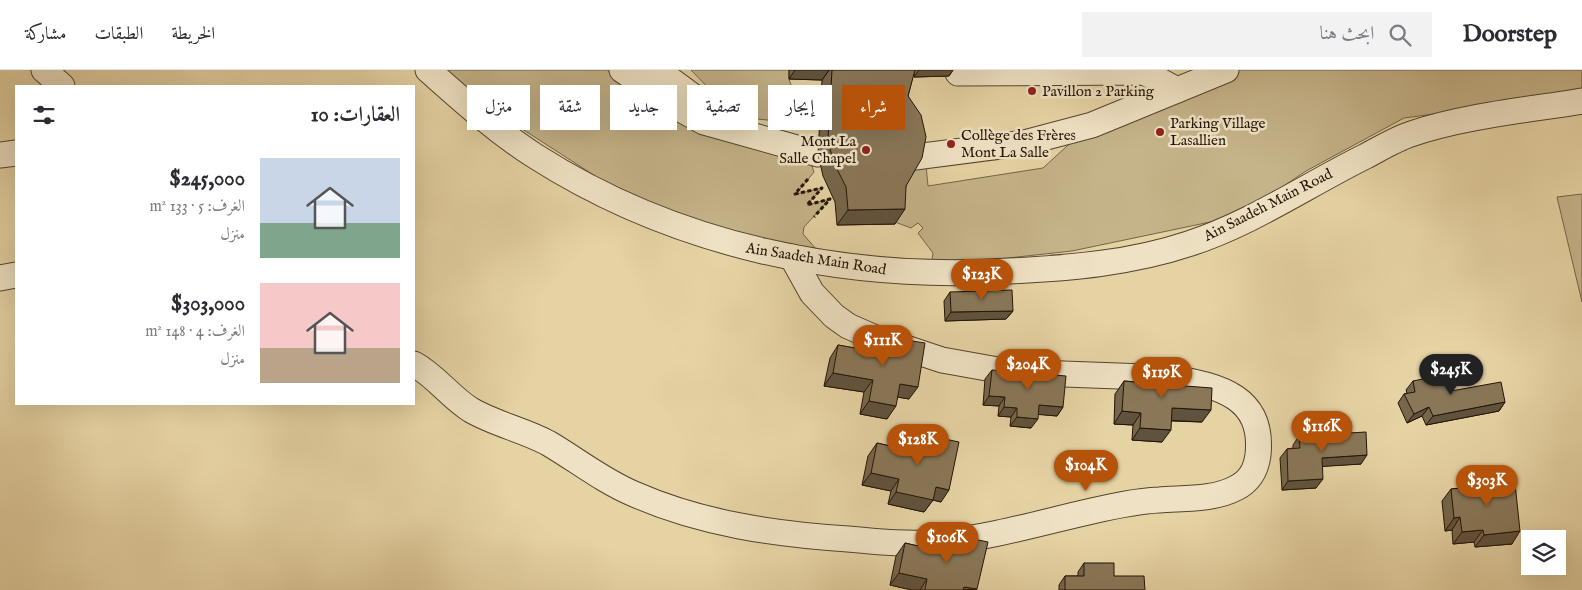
<!DOCTYPE html>
<html lang="ar">
<head>
<meta charset="utf-8">
<style>
  :root { --surface:#fff; --page:#f2f2f3; --text:#2b2b33; --muted:#7c7c81; --line:#e1e1e2; --accent:#b45309 }
  body { margin:0; font-family:"IM FELL English",Amiri,serif; background:var(--page); color:var(--text); direction:rtl; height:100vh; display:flex; flex-direction:column; font-size:19px; white-space:nowrap }
  * { box-sizing:border-box; margin:0 }
  p { font-size:16px; color:var(--muted) }
  .icon { flex:none; width:28px; height:28px; fill:none; stroke:currentColor; stroke-width:2; stroke-linecap:round; stroke-linejoin:round }
  .map { position:relative; flex:1; overflow:hidden; direction:ltr }
  .sheet { position:absolute; left:15px; top:15px; width:400px; height:320px; display:flex; flex-direction:column; background:var(--surface); border-radius:0px; box-shadow:0 5px 20px #0002; direction:rtl }
  .sheet>* { flex:none }
  .banner { position:absolute; left:430px; top:15px; width:475px; height:45px; direction:rtl; display:flex; gap:10px }
  .tools { position:absolute; left:1521px; top:460px; display:grid; gap:10px }
  .tools a { display:grid; place-items:center; width:45px; height:45px; border-radius:0px; background:var(--surface); box-shadow:0 5px 20px #0002; font-size:25px }
  .price { position:absolute; translate:-50% -42px; padding:0 11px; border-radius:18px; background:var(--accent); color:#fff; font-size:16px; line-height:32px; filter:drop-shadow(0 1px 2px #0008) }
  .price::after { content:''; position:absolute; left:50%; top:30px; width:15px; height:11px; margin-left:-8px; background:inherit; clip-path:polygon(0 0,100% 0,50% 100%) }
  .price.current { background:#222; color:#fff }
  ul { padding:0; list-style:none }
  li { display:flex; align-items:center; gap:15px; height:125px; padding:0 15px }
  li span { display:grid; place-items:center; flex:none; width:140px; height:100px; border-radius:0px; color:#555 }
  li>.icon { margin-inline-start:auto }
  span .icon { width:60px; height:60px; fill:#fffc; stroke-width:1 }
  li b { font-size:21px }
  h2 { display:flex; justify-content:space-between; align-items:center; height:60px; padding:0 15px; font-size:21px }
  .tag { padding:0 18px; border-radius:0px; background:var(--surface); box-shadow:0 5px 20px #0002; font-size:18px; line-height:45px }
  .tag.current { background:var(--accent); color:#fff }
  header { display:flex; align-items:center; gap:30px; box-sizing:border-box; height:70px; padding:0 25px; background:var(--surface); border-bottom:1px solid var(--line) }
  header strong { font-size:24px }
  nav { display:flex; gap:28px; margin-inline-start:auto; font-size:18px }
  .search { width:350px; height:45px; background:var(--page); display:flex; align-items:center; gap:12px; box-sizing:border-box; padding:0 18px; border-radius:0px; color:var(--muted); font-size:19px }
  .map>svg:first-child { display:block }
  .green { fill:#c5b389; stroke:#746448 }
  .lines { fill:none; stroke-linecap:round; stroke-linejoin:round }
  .minor-casing { stroke:#54442e; stroke-width:27 }
  .path { stroke:#241406; stroke-width:3; stroke-dasharray:4 2.5; stroke-linecap:butt }
  .minor { stroke:#efe2c4; stroke-width:25 }
  .wall { fill:#76664c; stroke:#241406 }
  .shaded-wall { fill:#60533e; stroke:#241406 }
  .building { fill:#897758; stroke:#241406 }
  .poi-dot { fill:#8f2418; stroke:#efe2c4; stroke-width:2 }
  .labels { text-anchor:middle; dominant-baseline:central; stroke-width:5; stroke-linejoin:round; paint-order:stroke }
  .poi-label { font-size:15px; fill:#241406; stroke:#efe2c4; text-anchor:start }
  .street-label { font-size:15px; fill:#241406; stroke:#efe2c4 }
</style>
</head>
<body>
<header>
<strong>Doorstep</strong>
<div class="search"><svg class="icon" aria-label="search" viewBox="0 0 24 24"><circle cx="10" cy="10" r="6"/><path d="M15 15l6 6"/></svg>ابحث هنا</div>
<nav><a>الخريطة</a><a>الطبقات</a><a>مشاركة</a></nav>
</header>
<div class="map">
<svg width="1582" height="520" viewBox="0 0 1582 520">
  <rect width="100%" height="100%" fill="#e6d3a4"/>
  <filter id="stains"><feTurbulence type="fractalNoise" baseFrequency=".004" numOctaves="4"/><feColorMatrix values="0 0 0 0 .2 0 0 0 0 .09 0 0 0 0 .02 0 0 0 .5 -.17"/></filter>
  <radialGradient id="worn" r=".72"><stop offset=".6" stop-color="#630" stop-opacity="0"/><stop offset="1" stop-color="#630" stop-opacity=".3"/></radialGradient>
  <!-- green -->
  <g class="green">
    <polygon points="442,0 607,0 617,7 807,82 814,102 796,124 822,118 807,135 830,129 804,157 803,164 816,179 776,174 695,153 623,124 499,44"/>
    <polygon points="691,0 789,0 789,9 794,24 821,31 819,55 757,49 718,28"/>
    <polygon points="1217,0 1582,0 1582,24 1404,48 1306,101 1257,134 1215,151 1072,181 990,190 932,190 933,183 918,163 923,158 918,153 911,158 895,152 915,87 925,85 928,116 1043,98 1091,54"/>
    <polygon points="1582,124 1582,232 1557,127"/>
  </g>
  <g class="lines">
    <!-- minor casing -->
    <g class="minor-casing">
      <g id="minor">
        <polyline points="44,0 62,16"/>
        <path d="M428 0C462 30 496 61 535 86 676 176 844 211 1010 201 1070 198 1131 193 1188 174 1251 154 1307 115 1366 86 1381 78 1396 69 1411 64 1463 46 1528 40 1582 31"/>
        <polyline points="622,0 675,36 704,52 818,84"/>
        <polyline points="657,0 717,44"/>
        <polyline points="958,3 1144,2 1177,20"/>
        <polyline points="0,85 16,83"/>
        <polyline points="915,87 1024,73 1092,55 1226,0"/>
        <polyline points="0,208 16,205"/>
        <path d="M414 294C436 306 450 327 471 340 495 354 524 360 548 373 577 390 603 411 634 424 702 454 775 464 848 469 879 472 912 475 943 472 993 467 1043 452 1092 441 1114 436 1136 431 1159 430 1183 428 1214 430 1236 418 1250 411 1256 400 1258 385 1264 327 1220 316 1173 308L1009 302 942 290 873 267 848 256 834 246 812 223 792 187"/>
      </g>
    </g>
    <!-- path -->
    <polyline class="path" points="808,109 795,124 822,118 807,135 830,129 814,147"/>
    <!-- minor -->
    <use href="#minor" class="minor"/>
  </g>
  <!-- wall -->
  <g class="wall">
    <polygon points="789,0 829,0 822,10 789,9"/>
    <polygon points="829,0 953,0 949,6 914,7 914,2 908,26 906,116 895,154 837,155 835,132 823,106 818,84 822,10"/>
    <polygon points="950,222 1013,241 1006,249 945,251 944,231"/>
    <polygon points="880,266 909,329 898,327 887,349 860,344 864,322 824,316 830,288 838,275 870,281 871,278"/>
    <polygon points="992,300 1063,337 1057,346 1038,344 1031,358 1010,356 1011,347 998,346 999,336 983,335 985,309"/>
    <polygon points="1147,300 1172,315 1202,352 1171,351 1162,372 1132,370 1133,355 1114,354 1115,324 1124,311 1138,312"/>
    <polygon points="1413,311 1451,321 1505,332 1499,341 1426,355 1422,346 1407,353 1398,333 1404,324 1407,323 1406,320"/>
    <polygon points="921,364 941,432 933,430 924,442 888,434 891,421 862,415 868,386 877,373 911,381 912,377"/>
    <polygon points="1299,366 1361,394 1322,396 1316,418 1282,420 1280,388 1287,379 1293,378 1293,375"/>
    <polygon points="1472,412 1501,414 1512,474 1475,477 1474,472 1453,474 1452,460 1445,461 1442,431 1451,419 1469,417"/>
    <polygon points="949,464 977,520 912,520 890,515 896,486 905,473 939,481 940,477"/>
    <polygon points="1084,493 1114,506 1145,520 1059,520 1059,515 1065,506 1078,506 1078,502"/>
  </g>
  <!-- shaded-wall -->
  <g class="shaded-wall">
    <polygon points="795,0 829,0 822,10 789,9"/>
    <polygon points="919,0 953,0 949,6 914,7"/>
    <polygon points="905,139 895,154 837,155 848,140"/>
    <polygon points="1013,241 1006,249 945,251 951,242"/>
    <polygon points="833,303 873,310 864,322 824,316"/>
    <polygon points="900,314 918,317 909,329 891,326"/>
    <polygon points="989,326 1005,327 999,336 983,335"/>
    <polygon points="869,331 896,336 887,349 860,344"/>
    <polygon points="1505,332 1499,341 1426,355 1433,346"/>
    <polygon points="1039,335 1063,337 1057,346 1032,344"/>
    <polygon points="1004,337 1017,338 1011,347 998,346"/>
    <polygon points="1429,337 1422,346 1407,353 1414,344"/>
    <polygon points="1172,338 1211,340 1202,352 1163,350"/>
    <polygon points="1122,341 1141,343 1133,355 1114,354"/>
    <polygon points="1017,347 1038,349 1031,358 1010,356"/>
    <polygon points="1140,358 1171,360 1162,372 1132,370"/>
    <polygon points="1367,385 1361,394 1315,397 1322,388"/>
    <polygon points="871,403 899,409 891,421 862,415"/>
    <polygon points="1323,409 1316,418 1282,420 1288,411"/>
    <polygon points="936,417 949,420 941,432 933,430 924,442 888,434 896,422"/>
    <polygon points="1460,447 1452,460 1445,461 1454,448"/>
    <polygon points="1483,460 1474,472 1453,474 1462,462"/>
    <polygon points="1520,461 1512,474 1475,477 1484,465"/>
    <polygon points="899,503 927,509 920,520 912,520 890,515"/>
    <polygon points="964,517 977,519 962,520"/>
  </g>
  <!-- building -->
  <g class="building">
    <polygon points="832,0 915,0 908,26 921,45 926,67 922,88 906,116 905,139 848,140 846,117 833,91 828,69"/>
    <polygon points="1012,220 1013,241 951,242 950,222"/>
    <polygon points="880,266 925,273 918,317 900,314 896,336 869,331 873,310 833,303 838,275 877,282"/>
    <polygon points="992,300 1066,306 1063,337 1039,335 1038,349 1017,347 1017,338 1004,337 1005,327 989,326"/>
    <polygon points="1147,300 1173,301 1172,315 1212,318 1211,340 1172,338 1171,360 1140,358 1141,343 1122,341 1124,311 1146,313"/>
    <polygon points="1448,304 1451,321 1501,312 1505,332 1433,346 1429,337 1414,344 1404,324 1415,322 1413,311"/>
    <polygon points="1366,362 1367,385 1322,388 1323,409 1288,411 1287,379 1300,378 1299,366"/>
    <polygon points="921,364 959,372 949,420 936,417 933,430 896,422 899,409 871,403 877,373 917,382"/>
    <polygon points="1501,409 1501,414 1515,413 1520,461 1484,465 1483,460 1462,462 1460,447 1454,448 1451,419 1473,417 1472,412"/>
    <polygon points="949,464 988,472 977,519 964,517 963,520 925,520 927,509 899,503 905,473 945,482"/>
    <polygon points="1084,493 1114,493 1114,506 1144,506 1145,520 1065,520 1065,506 1084,506"/>
  </g>
  <!-- markers -->
  <g class="poi-dot">
    <circle cx="1032" cy="21" r="5"/>
    <circle cx="1160" cy="62" r="5"/>
    <circle cx="951" cy="74" r="5"/>
    <circle cx="866" cy="80" r="5"/>
  </g>
  <g class="labels">
    <!-- poi labels -->
    <g class="poi-label">
      <text x="1042" y="21">Pavillon 2 Parking</text>
      <text x="1170" y="53">Parking Village<tspan x="1170" dy="17">Lasallien</tspan></text>
      <text x="961" y="65">Collège des Frères<tspan x="961" dy="17">Mont La Salle</tspan></text>
      <text x="856" y="71" text-anchor="end">Mont La<tspan x="856" dy="17">Salle Chapel</tspan></text>
    </g>
    <!-- street labels -->
    <g class="street-label">
      <text transform="translate(1268 135) rotate(-27)">Ain Saadeh Main Road</text>
      <text transform="translate(816 189) rotate(9)">Ain Saadeh Main Road</text>
    </g>
  </g>
  <rect width="100%" height="100%" filter="url(#stains)"/>
  <rect width="100%" height="100%" fill="url(#worn)"/>
</svg>
<div class="tools">
<a><svg class="icon" aria-label="layers" viewBox="0 0 24 24"><path d="M12 4l9 5-9 5-9-5zM3 14l9 5 9-5"/></svg></a>
</div>
<b class="price" style="left:982px;top:231px">$123K</b>
<b class="price" style="left:883px;top:297px">$111K</b>
<b class="price" style="left:1028px;top:321px">$204K</b>
<b class="price current" style="left:1451px;top:326px">$245K</b>
<b class="price" style="left:1162px;top:329px">$119K</b>
<b class="price" style="left:1322px;top:383px">$116K</b>
<b class="price" style="left:918px;top:396px">$128K</b>
<b class="price" style="left:1086px;top:422px">$104K</b>
<b class="price" style="left:1487px;top:437px">$303K</b>
<b class="price" style="left:947px;top:494px">$106K</b>
<div class="banner">
<a class="tag current">شراء</a>
<a class="tag">إيجار</a>
<a class="tag">تصفية</a>
<a class="tag">جديد</a>
<a class="tag">شقة</a>
<a class="tag">منزل</a>
</div>
<section class="sheet">
<h2>العقارات: 10<svg class="icon" aria-label="filters" viewBox="0 0 24 24"><path d="M4 7h16M4 17h16"/><circle cx="9" cy="7" r="2"/><circle cx="15" cy="17" r="2"/></svg></h2>
<ul>
<li><span style="background:linear-gradient(#c9d6e8 65%,#7fa58c 0)"><svg class="icon" aria-label="home" viewBox="0 0 24 24"><path d="M3 11l9-7 9 7M6 9v11h12V9"/></svg></span><div><b>$245,000</b><p>الغرف: 5 · 133 m²</p><p>منزل</p></div></li>
<li><span style="background:linear-gradient(#f6c9c9 65%,#b9a48a 0)"><svg class="icon" aria-label="home" viewBox="0 0 24 24"><path d="M3 11l9-7 9 7M6 9v11h12V9"/></svg></span><div><b>$303,000</b><p>الغرف: 4 · 148 m²</p><p>منزل</p></div></li>
</ul>
</section>
</div>
</body>
</html>
